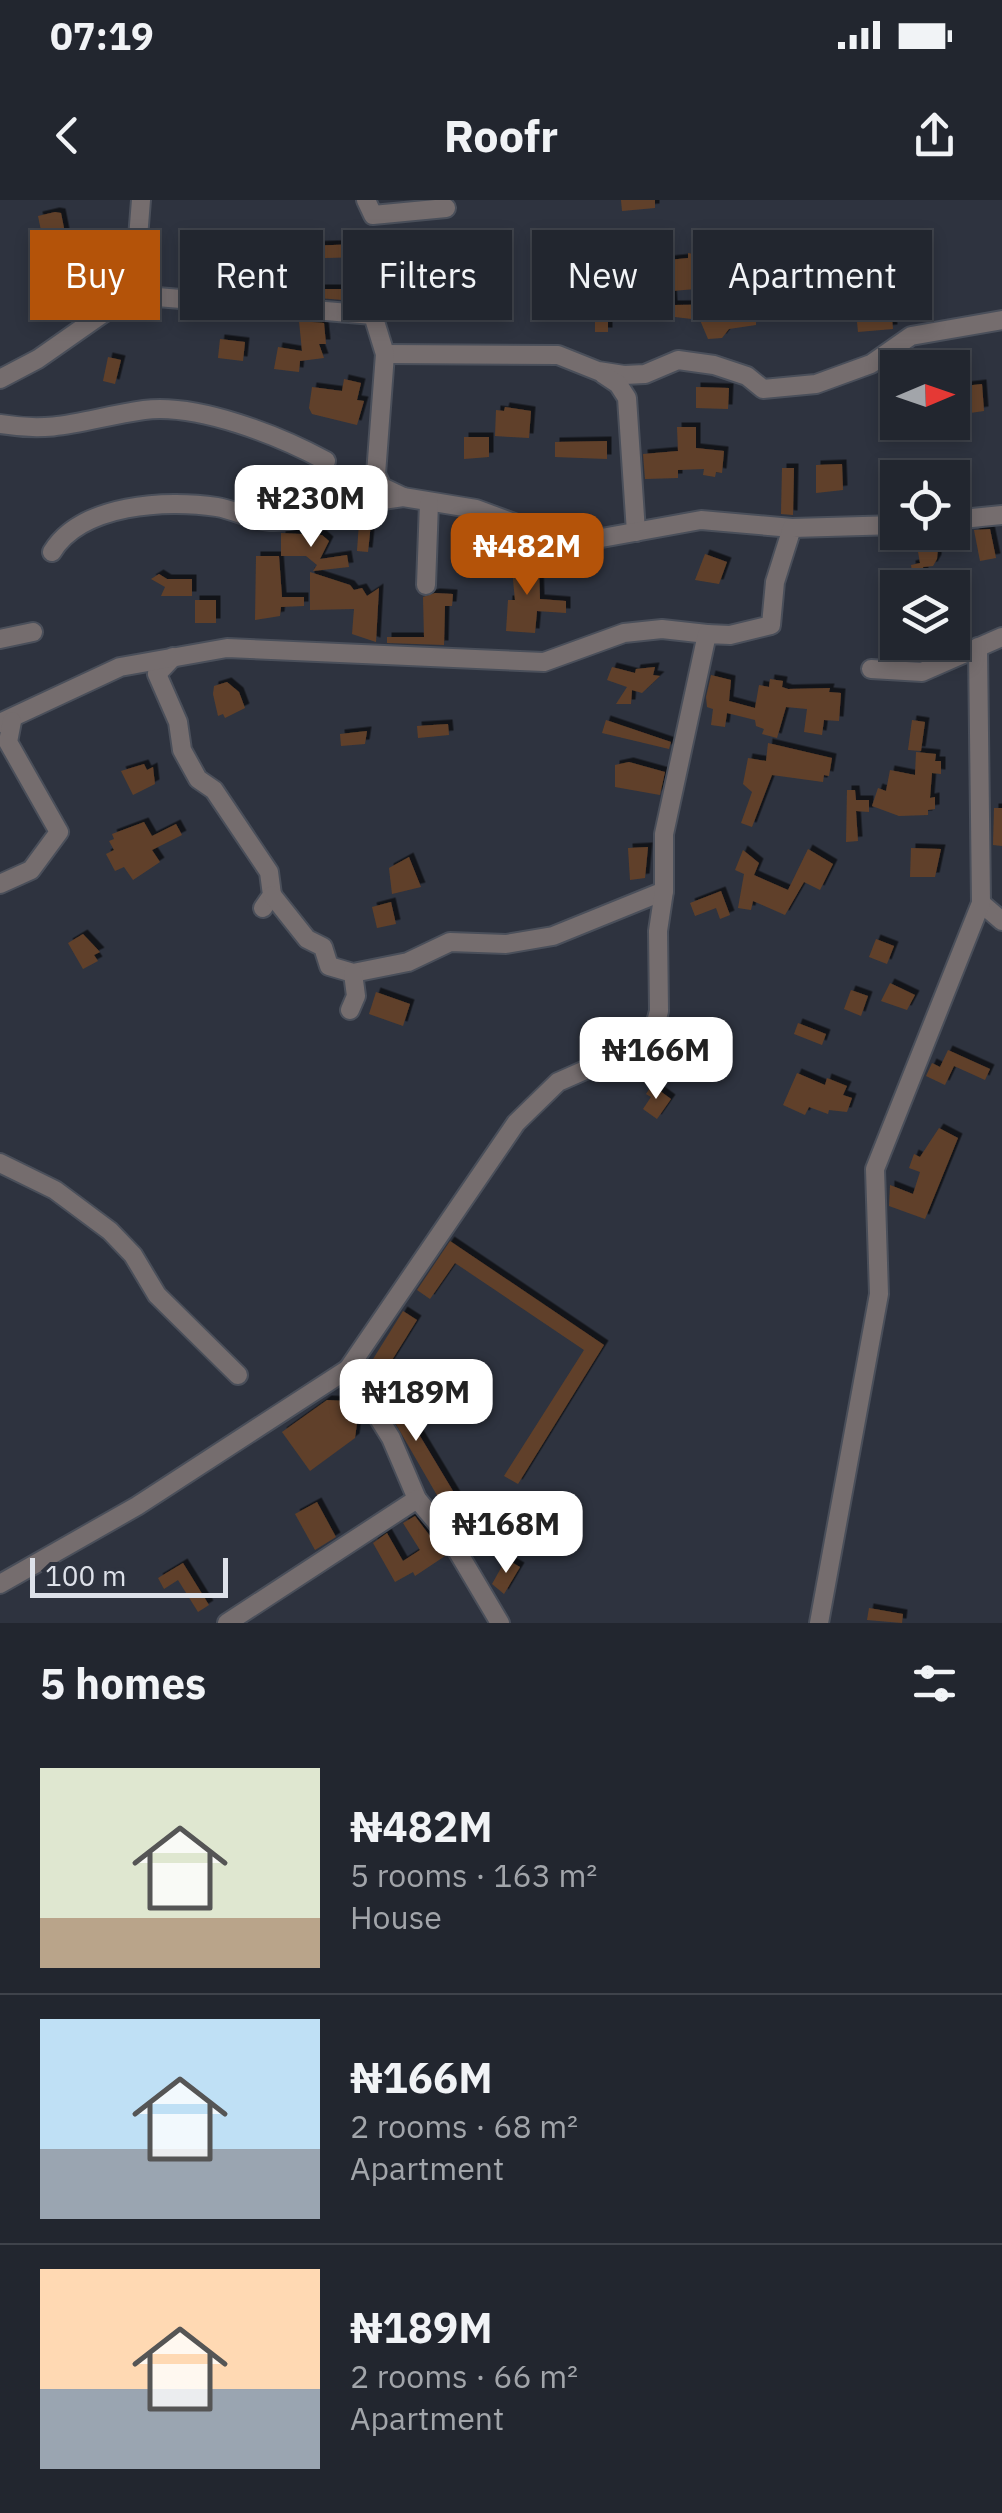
<!DOCTYPE html>
<html lang="en">
<head>
<meta charset="utf-8">
<style>
  :root { --surface:#22262f; --page:#2e323b; --text:#f1f3f6; --muted:#a2a5aa; --line:#3f434b; --accent:#b45309 }
  body { margin:0; font-family:"IBM Plex Sans",sans-serif; background:var(--page); color:var(--text); height:100vh; display:flex; flex-direction:column; font-size:38px; white-space:nowrap }
  * { box-sizing:border-box; margin:0 }
  p { font-size:32px; color:var(--muted) }
  .icon { flex:none; width:55px; height:55px; fill:none; stroke:currentColor; stroke-width:2; stroke-linecap:round; stroke-linejoin:round }
  .map { position:relative; height:1423px; overflow:hidden }
  .panel { display:flex; flex-direction:column; background:var(--surface); flex:1 }
  .panel>* { flex:none }
  .top-card { position:absolute; left:30px; top:30px; width:942px; height:90px; display:flex; gap:20px }
  .needle { width:65px; rotate:88deg }
  .tools { position:absolute; left:880px; top:150px; display:grid; gap:20px }
  .tools a { display:grid; place-items:center; width:90px; height:90px; border-radius:0px; background:var(--surface); box-shadow:0 5px 15px #0003,0 0 0 2px var(--line); font-size:50px }
  .scale { position:absolute; left:30px; bottom:25px; width:198px; box-sizing:border-box; padding-left:10px; border:5px solid #dde1e9; border-top:0; font-size:28px; line-height:35px; white-space:nowrap; color:#dde1e9; -webkit-text-stroke:8px #2e333f; paint-order:stroke }
  .price { position:absolute; translate:-50% -85px; padding:0 22px; border-radius:20px; background:#fff; color:#222; font-size:32px; line-height:65px; filter:drop-shadow(0 2px 5px #0008) }
  .price::after { content:''; position:absolute; left:50%; top:60px; width:30px; height:22px; margin-left:-15px; background:inherit; clip-path:polygon(0 0,100% 0,50% 100%) }
  .price.current { background:var(--accent); color:#fff }
  ul { padding:0; list-style:none }
  li { display:flex; align-items:center; gap:30px; height:250px; padding:0 40px }
  li+li { border-top:2px solid var(--line) }
  li span { display:grid; place-items:center; flex:none; width:280px; height:200px; border-radius:0px; color:#555 }
  li>.icon { margin-inline-start:auto }
  span .icon { width:120px; height:120px; fill:#fffc; stroke-width:1 }
  li b { font-size:42px }
  h2 { display:flex; justify-content:space-between; align-items:center; height:120px; padding:0 40px; font-size:42px }
  .pill { padding:0 35px; border-radius:0px; background:var(--surface); box-shadow:0 5px 15px #0003,0 0 0 2px var(--line); font-size:35px; line-height:90px }
  .pill.current { background:var(--accent); color:#fff }
  .status { display:flex; justify-content:space-between; align-items:center; height:70px; padding:0 50px; background:var(--surface); direction:ltr }
  .status svg { height:28px; fill:currentColor }
  header { display:flex; justify-content:space-between; align-items:center; height:130px; padding:0 40px; background:var(--surface); font-size:45px; font-weight:700 }
  .map>svg:first-child { display:block }
  .building { fill:#614029; filter:url(#shadow) }
  .lines { fill:none; stroke-linecap:round; stroke-linejoin:round }
  .minor-casing { stroke:#4a4f5a; stroke-width:22 }
  .minor { stroke:#756d6e; stroke-width:18 }
</style>
</head>
<body>
<div class="status"><b>07:19</b><svg viewBox="0 0 49 12"><path d="M0 12V9h3v3zM5 12V6h3v6zM10 12V3h3v9zM15 12V0h3v12zM26 1h20v11H26zM47 4h2v5h-2z"/></svg></div>
<header><svg class="icon" aria-label="back" viewBox="0 0 24 24"><path d="M15 5l-7 7 7 7"/></svg>Roofr<svg class="icon" aria-label="share" viewBox="0 0 24 24"><path d="M12 15V3M7 8l5-5 5 5M5 13v7h14v-7"/></svg></header>
<div class="map">
<svg width="1002" height="1423" viewBox="0 0 1002 1423">
  <defs>
    <filter id="shadow"><feDropShadow dx="4.5" dy="-4.5" stdDeviation="0" flood-color="#0009"/></filter>
  </defs>
  <rect width="100%" height="100%" fill="#2e333f"/>
  <!-- building -->
  <g class="building">
    <polygon points="621,0 655,0 655,8 622,11"/>
    <polygon points="55,12 61,13 65,33 43,40 38,16"/>
    <polygon points="753,41 757,83 733,86 730,43"/>
    <polygon points="402,42 416,43 415,74 393,74 394,54 401,54"/>
    <polygon points="365,44 365,57 325,58 320,59 320,66 311,66 311,89 357,89 357,71 367,71 367,102 270,94 269,75 300,74 300,46"/>
    <polygon points="580,51 581,68 613,65 616,92 663,95 668,60 688,58 688,53 700,55 696,89 672,91 673,105 756,104 756,125 729,129 722,138 708,139 700,120 608,109 608,132 595,132 595,87 558,86 557,52"/>
    <polygon points="891,108 893,129 858,132 856,111"/>
    <polygon points="299,121 324,123 326,144 319,144 324,158 300,161 299,172 274,169 278,147 302,151"/>
    <polygon points="220,139 245,142 243,161 218,158"/>
    <polygon points="108,157 121,160 115,184 103,181"/>
    <polygon points="344,179 361,183 357,200 364,201 357,225 312,214 309,208 312,187 342,191"/>
    <polygon points="982,184 984,211 970,213 964,186"/>
    <polygon points="696,187 729,188 728,209 696,208"/>
    <polygon points="505,207 531,211 529,238 495,236 496,210 504,211"/>
    <polygon points="677,227 696,227 696,248 724,251 722,273 716,272 715,277 703,275 704,269 678,270 678,278 645,279 643,254 678,251"/>
    <polygon points="464,237 489,237 489,257 464,259"/>
    <polygon points="607,241 607,259 555,257 555,242"/>
    <polygon points="842,264 843,290 816,293 816,265"/>
    <polygon points="782,268 794,268 793,315 781,314"/>
    <polygon points="252,274 278,276 276,284 295,286 294,296 275,294 273,301 248,297"/>
    <polygon points="359,323 371,323 368,352 357,351"/>
    <polygon points="990,329 996,358 980,361 974,330"/>
    <polygon points="281,333 322,335 329,341 320,359 347,355 349,367 313,371 317,365 306,356 281,356"/>
    <polygon points="939,337 937,359 933,366 923,367 925,378 913,380 911,365 920,363 916,340"/>
    <polygon points="523,348 524,370 539,370 540,399 566,401 566,413 537,411 535,433 506,431 508,400 515,400 510,349"/>
    <polygon points="705,354 727,362 719,384 695,380"/>
    <polygon points="256,356 279,356 282,397 304,397 304,406 281,407 280,416 255,420"/>
    <polygon points="310,372 350,385 354,390 362,388 367,396 379,388 376,442 352,434 354,409 310,410"/>
    <polygon points="159,374 167,379 192,379 192,396 161,396 165,387 151,379"/>
    <polygon points="435,393 453,394 452,406 445,406 444,445 387,443 387,437 424,437 423,397"/>
    <rect x="195" y="400" width="21" height="23"/>
    <polygon points="612,467 635,473 636,469 655,467 653,475 660,476 642,493 632,490 631,504 616,504 627,487 607,480"/>
    <polygon points="711,475 731,480 729,501 755,508 759,485 769,487 770,479 783,481 782,487 788,489 830,488 829,492 841,493 839,521 824,520 822,535 804,532 807,509 786,507 777,538 762,534 764,529 756,526 755,520 727,513 725,527 711,525 713,509 707,507 706,497"/>
    <polygon points="227,482 239,492 245,508 225,518 223,514 218,516 213,494 214,486"/>
    <polygon points="606,520 671,542 669,549 602,533"/>
    <polygon points="912,520 925,522 921,551 908,550"/>
    <polygon points="448,524 449,535 418,538 417,526"/>
    <polygon points="367,531 365,544 341,546 340,534"/>
    <polygon points="768,543 832,558 829,576 824,575 823,582 772,575 752,627 741,623 752,592 743,584 748,558 766,561"/>
    <polygon points="916,552 936,554 935,561 941,561 941,574 932,573 930,598 935,597 935,609 928,610 928,615 899,616 872,606 878,588 886,591 890,570 915,575"/>
    <polygon points="629,562 665,572 660,595 615,587 615,565"/>
    <polygon points="144,564 147,570 153,567 155,584 133,595 121,571"/>
    <polygon points="847,590 855,590 856,600 869,600 869,612 856,611 858,641 846,642"/>
    <polygon points="994,608 1002,608 1002,646 993,645"/>
    <polygon points="144,622 152,636 176,624 182,635 152,650 160,662 133,680 124,667 115,671 106,654 114,650 109,641 114,639 112,634"/>
    <polygon points="648,647 645,678 630,680 628,648"/>
    <polygon points="911,648 941,649 935,677 910,677"/>
    <polygon points="808,649 833,664 820,690 804,682 785,715 753,701 751,710 738,708 744,674 735,670 743,650 759,663 754,675 788,690"/>
    <polygon points="409,657 421,687 392,694 389,668"/>
    <polygon points="721,691 730,715 720,719 716,708 695,716 690,703"/>
    <polygon points="391,702 396,724 377,728 372,707"/>
    <polygon points="83,734 100,752 94,755 98,761 83,769 68,743"/>
    <polygon points="876,739 894,746 887,764 869,757"/>
    <polygon points="890,783 915,795 907,810 881,801"/>
    <polygon points="851,790 868,796 861,816 844,809"/>
    <polygon points="376,792 410,804 403,826 369,814"/>
    <polygon points="798,823 826,834 822,845 794,834"/>
    <polygon points="948,850 990,869 985,880 954,866 945,885 926,876 932,863 940,867"/>
    <polygon points="797,873 825,885 827,878 847,886 843,895 852,898 847,912 829,910 828,914 809,907 805,915 783,905"/>
    <polygon points="652,885 671,899 657,919 643,909 651,897 646,894"/>
    <polygon points="939,928 958,938 925,1019 889,1006 890,985 913,994 920,972 909,968 914,954 920,957"/>
    <polygon points="450,1041 604,1145 518,1284 504,1276 584,1150 455,1063 430,1099 417,1090"/>
    <polygon points="403,1111 417,1120 379,1181 365,1172"/>
    <polygon points="387,1181 456,1296 442,1304 375,1188"/>
    <polygon points="327,1200 346,1201 358,1216 355,1238 310,1271 282,1232"/>
    <polygon points="317,1302 336,1337 315,1350 295,1314"/>
    <polygon points="415,1316 445,1356 415,1376 413,1372 395,1382 373,1343 387,1333 403,1361 420,1350 403,1323"/>
    <polygon points="506,1359 520,1367 504,1394 492,1384"/>
    <polygon points="183,1363 209,1405 198,1412 178,1380 164,1389 158,1378"/>
    <polygon points="869,1408 903,1414 902,1423 867,1420"/>
  </g>
  <g class="lines">
    <!-- minor casing -->
    <g class="minor-casing">
      <g id="minor">
        <polyline points="141,0 135,76 145,96"/>
        <polyline points="366,0 373,15 446,8"/>
        <polyline points="385,154 558,155 598,171 624,175 645,174 678,160 714,165 747,176 763,189 816,184 871,164 911,136 1002,120"/>
        <polyline points="603,174 618,184 627,198 636,332"/>
        <polyline points="0,179 38,159 108,110 145,96 373,115 385,154 376,274 382,287 403,297"/>
        <path d="M0 224C60 234 87 218 144 210 198 203 280 236 326 261 314 278 317 293 330 308L403 297 476 309 541 333 585 341 701 320 792 328"/>
        <polyline points="952,320 1002,315"/>
        <path d="M52 352C81 304 167 299 217 307 235 310 252 320 270 321 292 322 310 317 330 308"/>
        <polyline points="426,385 429,303"/>
        <polyline points="0,439 33,432"/>
        <polyline points="173,457 157,474 178,522 182,550 198,579 214,590 269,672 272,695 263,708"/>
        <polyline points="871,469 922,472 1002,437"/>
        <polyline points="0,523 120,467 227,448 544,462 624,433 662,429 707,434"/>
        <polyline points="0,684 31,670 59,632 8,542 12,521"/>
        <polyline points="272,695 307,739 323,747 329,766 353,773 408,762 450,742 506,744 553,736 664,691"/>
        <polyline points="981,703 1002,721"/>
        <polyline points="350,810 356,796 353,773"/>
        <polyline points="0,963 55,990 110,1031 133,1055 157,1095 238,1175"/>
        <polyline points="417,1299 391,1238 348,1169 516,923 558,882 651,841 659,811 658,731 664,691 664,634 707,434 730,435 771,425 775,382 792,328 898,325"/>
        <polyline points="0,1384 137,1306 348,1169"/>
        <polyline points="227,1423 417,1299 449,1337 500,1423"/>
        <polyline points="819,1423 879,1094 875,969 981,703 978,447"/>
      </g>
    </g>
    <!-- minor -->
    <use href="#minor" class="minor"/>
  </g>
</svg>
<div class="tools">
<a><svg class="needle" viewBox="-14 -14 28 28"><path d="M0-13l5 13h-10z" fill="#e53935"/><path d="M0 13l5-13h-10z" fill="#a2a5aa"/></svg></a>
<a><svg class="icon" aria-label="locate" viewBox="0 0 24 24"><circle cx="12" cy="12" r="6"/><path d="M12 2v4M12 18v4M2 12h4M18 12h4"/></svg></a>
<a><svg class="icon" aria-label="layers" viewBox="0 0 24 24"><path d="M12 4l9 5-9 5-9-5zM3 14l9 5 9-5"/></svg></a>
</div>
<div class="scale">100 m</div>
<b class="price" style="left:311px;top:350px">₦230M</b>
<b class="price current" style="left:527px;top:398px">₦482M</b>
<b class="price" style="left:656px;top:902px">₦166M</b>
<b class="price" style="left:416px;top:1244px">₦189M</b>
<b class="price" style="left:506px;top:1376px">₦168M</b>
<div class="top-card">
<a class="pill current">Buy</a>
<a class="pill">Rent</a>
<a class="pill">Filters</a>
<a class="pill">New</a>
<a class="pill">Apartment</a>
</div>
</div>
<section class="panel">
<h2>5 homes<svg class="icon" aria-label="filters" viewBox="0 0 24 24"><path d="M4 7h16M4 17h16"/><circle cx="9" cy="7" r="2"/><circle cx="15" cy="17" r="2"/></svg></h2>
<ul>
<li><span style="background:linear-gradient(#dfe7d0 75%,#b9a48a 0)"><svg class="icon" aria-label="home" viewBox="0 0 24 24"><path d="M3 11l9-7 9 7M6 9v11h12V9"/></svg></span><div><b>₦482M</b><p>5 rooms · 163 m²</p><p>House</p></div></li>
<li><span style="background:linear-gradient(#bfe0f5 65%,#9aa5b1 0)"><svg class="icon" aria-label="home" viewBox="0 0 24 24"><path d="M3 11l9-7 9 7M6 9v11h12V9"/></svg></span><div><b>₦166M</b><p>2 rooms · 68 m²</p><p>Apartment</p></div></li>
<li><span style="background:linear-gradient(#ffd9b3 60%,#9aa5b1 0)"><svg class="icon" aria-label="home" viewBox="0 0 24 24"><path d="M3 11l9-7 9 7M6 9v11h12V9"/></svg></span><div><b>₦189M</b><p>2 rooms · 66 m²</p><p>Apartment</p></div></li>
</ul>
</section>
</body>
</html>
